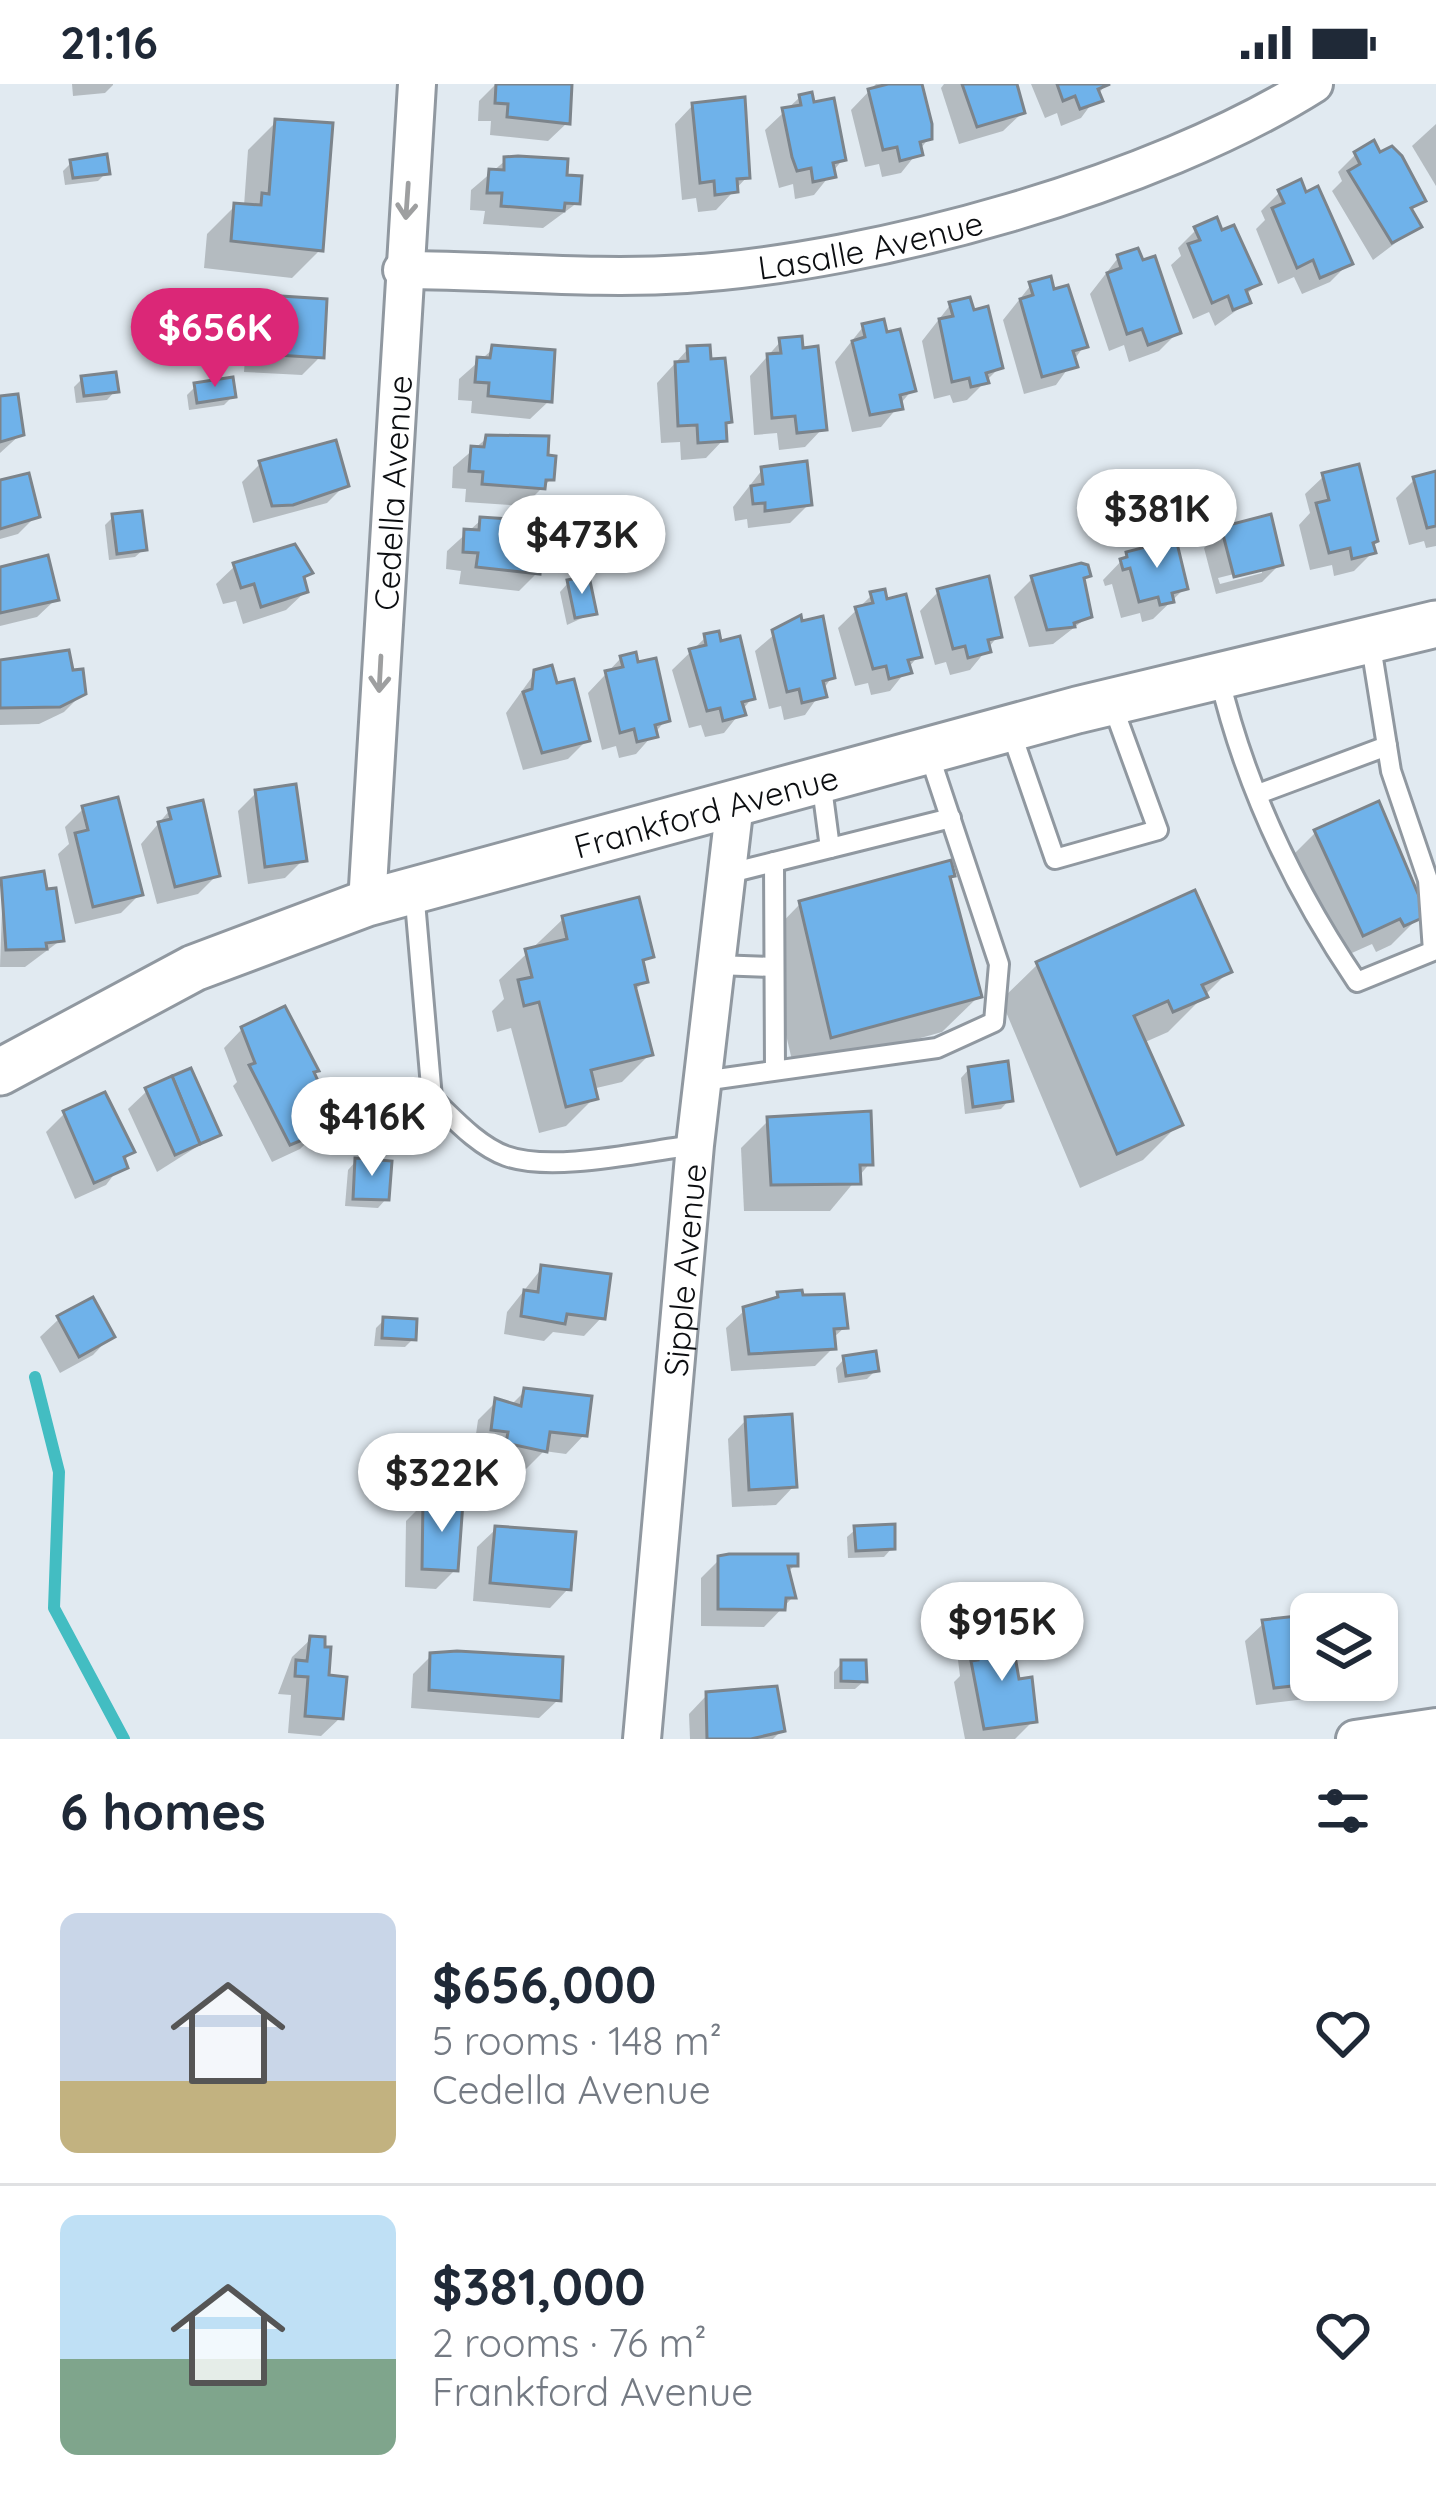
<!DOCTYPE html>
<html lang="en">
<head>
<meta charset="utf-8">
<style>
  :root { --surface:#fff; --page:#f2f2f3; --text:#1f2937; --muted:#747a83; --line:#e0e1e3; --accent:#db2777 }
  body { margin:0; font-family:Quicksand,sans-serif; background:var(--page); color:var(--text); height:100vh; display:flex; flex-direction:column; font-size:45px; white-space:nowrap }
  * { box-sizing:border-box; margin:0 }
  p { font-size:39px; color:var(--muted) }
  .icon { flex:none; width:66px; height:66px; fill:none; stroke:currentColor; stroke-width:2; stroke-linecap:round; stroke-linejoin:round }
  .map { position:relative; height:1655px; overflow:hidden }
  .details { display:flex; flex-direction:column; background:var(--surface); flex:1 }
  .details>* { flex:none }
  .fabs { position:absolute; left:1290px; top:1509px; display:grid; gap:24px }
  .fabs a { display:grid; place-items:center; width:108px; height:108px; border-radius:18px; background:var(--surface); box-shadow:0 3px 9px #0004; font-size:60px }
  .price { position:absolute; translate:-50% -102px; padding:0 27px; border-radius:42px; background:#fff; color:#222; font-size:39px; line-height:78px; filter:drop-shadow(0 3px 6px #0008) }
  .price::after { content:''; position:absolute; left:50%; top:72px; width:36px; height:27px; margin-left:-18px; background:inherit; clip-path:polygon(0 0,100% 0,50% 100%) }
  .price.on { background:var(--accent); color:#fff }
  ul { padding:0; list-style:none }
  li { display:flex; align-items:center; gap:36px; height:300px; padding:0 60px }
  li+li { border-top:3px solid var(--line) }
  li span { display:grid; place-items:center; flex:none; width:336px; height:240px; border-radius:18px; color:#555 }
  li>.icon { margin-inline-start:auto }
  span .icon { width:144px; height:144px; fill:#fffc; stroke-width:1 }
  li b { font-size:51px }
  h2 { display:flex; justify-content:space-between; align-items:center; height:144px; padding:0 60px; font-size:51px }
  .status { display:flex; justify-content:space-between; align-items:center; height:84px; padding:0 60px; background:var(--surface); direction:ltr }
  .status svg { height:33px; fill:currentColor }
  .map>svg:first-child { display:block }
  .shadow { fill:#0003; fill-rule:evenodd }
  .lines { fill:none; stroke-linecap:round; stroke-linejoin:round }
  .stream { stroke:#43bdc2; stroke-width:12 }
  .building { fill:#6fb2ea; stroke:#7c848b; stroke-width:3 }
  .service-casing { stroke:#9098a0; stroke-width:24 }
  .minor-casing { stroke:#9098a0; stroke-width:42 }
  .tertiary-casing { stroke:#9098a0; stroke-width:51 }
  .service { stroke:#fff; stroke-width:18 }
  .minor { stroke:#fff; stroke-width:36 }
  .tertiary { stroke:#fff; stroke-width:45 }
  .oneway { stroke:#9e9fa0 }
  .labels { text-anchor:middle; dominant-baseline:central; stroke-width:9; stroke-linejoin:round; paint-order:stroke }
  .street-label { font-size:33px; fill:#0c0e11; stroke:#eef7ff }
</style>
</head>
<body>
<div class="status"><b>21:16</b><svg viewBox="0 0 49 12"><path d="M0 12V9h3v3zM5 12V6h3v6zM10 12V3h3v9zM15 12V0h3v12zM26 1h20v11H26zM47 4h2v5h-2z"/></svg></div>
<div class="map">
<svg width="1436" height="1655" viewBox="0 0 1436 1655">
  <rect width="100%" height="100%" fill="#e1eaf1"/>
  <!-- shadow -->
  <g class="shadow">
    <polygon points="72,0 113,0 113,1 105,9 73,12"/>
    <polygon points="496,0 569,0 567,39 548,57 490,51 491,37 478,37 479,17"/>
    <polygon points="876,0 919,0 929,54 901,89 882,93 879,80 865,83 851,26"/>
    <polygon points="944,0 1014,0 1022,29 1003,47 959,60 941,4"/>
    <polygon points="1031,0 1106,0 1081,34 1061,42 1057,29 1045,34"/>
    <polygon points="800,13 843,75 814,111 795,115 793,100 779,104 765,46"/>
    <polygon points="693,21 747,93 716,126 698,128 696,114 682,116 675,40"/>
    <polygon points="276,38 320,166 292,194 204,184 207,150 235,122 244,122 248,66"/>
    <polygon points="1436,40 1436,102 1412,62"/>
    <polygon points="1356,70 1422,116 1410,128 1418,142 1373,176 1332,107 1342,97 1338,88"/>
    <polygon points="506,76 564,94 577,119 543,144 483,140 485,127 470,126 471,106"/>
    <polygon points="72,78 107,88 98,97 65,101 63,87"/>
    <polygon points="1280,108 1349,179 1330,198 1302,210 1294,193 1278,200 1256,145 1265,136 1261,127"/>
    <polygon points="1196,146 1258,199 1245,212 1248,218 1215,242 1209,228 1193,235 1171,181 1181,172 1178,164"/>
    <polygon points="1118,174 1178,248 1159,267 1129,278 1124,261 1109,267 1090,210"/>
    <polygon points="1031,201 1052,208 1084,262 1056,301 1024,310 1003,236"/>
    <polygon points="266,214 321,272 302,291 244,288 248,232"/>
    <polygon points="951,220 1000,283 967,316 953,319 950,311 934,315 922,257"/>
    <polygon points="863,243 912,306 881,343 852,348 835,278"/>
    <polygon points="781,257 823,344 805,363 779,366 777,349 754,351 750,292"/>
    <polygon points="493,265 549,317 530,335 471,329 472,317 458,316 459,295"/>
    <polygon points="688,265 728,337 724,355 706,374 681,376 680,358 661,359 657,299"/>
    <polygon points="82,295 115,307 107,316 76,319 74,303"/>
    <polygon points="196,302 233,312 224,321 189,326 187,311"/>
    <polygon points="0,315 21,350 0,369"/>
    <polygon points="487,354 551,395 524,422 465,418 466,405 452,404 453,383"/>
    <polygon points="261,379 345,401 327,419 253,439 242,398"/>
    <polygon points="762,386 809,420 790,439 748,444 747,435 735,437 733,423"/>
    <polygon points="1436,390 1436,462 1426,464 1424,457 1409,461 1396,414 1415,395"/>
    <polygon points="1324,392 1373,468 1354,487 1334,492 1332,481 1310,486 1299,441 1310,429 1305,410"/>
    <polygon points="0,399 36,432 18,450 0,455"/>
    <polygon points="113,433 144,465 135,473 109,476 105,441"/>
    <polygon points="481,436 537,489 519,507 459,500 461,487 446,485 447,467"/>
    <path d="M1223 446 1280 480 1262 498 1216 510 1204 464ZM1262 483V489L1220 500 1218 494Z"/>
    <polygon points="1127,471 1185,504 1153,535 1142,538 1140,529 1121,534 1112,500 1105,502 1103,496"/>
    <polygon points="235,482 309,489 302,496 305,508 286,526 243,540 236,517 223,520 216,500"/>
    <polygon points="0,486 56,515 37,533 0,542"/>
    <polygon points="1088,491 1081,497 1089,532 1053,560 1029,563 1014,513 1032,495"/>
    <polygon points="568,499 593,529 567,541 560,508"/>
    <polygon points="938,508 998,552 970,586 950,591 946,578 935,581 920,527"/>
    <polygon points="872,511 918,572 890,607 871,611 868,599 855,602 838,544"/>
    <polygon points="821,535 832,593 805,631 784,636 781,622 769,625 755,567 790,537"/>
    <polygon points="706,553 719,561 752,614 724,649 705,653 701,641 689,644 672,586"/>
    <polygon points="621,574 666,636 636,670 619,674 616,662 602,666 588,609"/>
    <polygon points="0,582 70,589 83,609 64,628 39,640 0,641"/>
    <polygon points="535,589 587,656 568,675 523,686 506,629"/>
    <polygon points="256,709 303,776 285,794 248,800 238,727"/>
    <polygon points="84,724 140,810 121,829 75,840 58,770 69,760 65,743"/>
    <polygon points="170,726 217,791 198,810 157,820 141,760"/>
    <polygon points="1316,748 1420,832 1391,861 1376,868 1372,860 1334,877 1288,776"/>
    <polygon points="947,795 979,912 942,948 795,989 764,857 800,820"/>
    <polygon points="3,797 61,856 25,883 0,883"/>
    <polygon points="563,835 650,872 641,881 645,897 634,907 650,970 622,998 592,1005 594,1014 566,1042 539,1049 511,944 497,948 492,927 504,915 499,896"/>
    <polygon points="1038,880 1228,888 1168,948 1143,959 1179,1040 1143,1076 1080,1104 1001,916"/>
    <polygon points="242,945 311,990 320,1046 300,1065 272,1078 233,1002 237,998 224,964"/>
    <polygon points="969,985 1009,1016 1001,1025 965,1030 961,994"/>
    <polygon points="147,1007 217,1050 157,1088 128,1025"/>
    <polygon points="64,1030 131,1068 106,1101 75,1115 46,1048"/>
    <polygon points="769,1036 870,1079 830,1127 744,1127 741,1064"/>
    <polygon points="356,1077 386,1115 378,1124 345,1122 348,1086"/>
    <polygon points="542,1184 602,1233 584,1252 553,1248 544,1257 504,1250 507,1228"/>
    <polygon points="778,1211 845,1243 832,1255 833,1264 815,1282 731,1287 726,1244 745,1226"/>
    <polygon points="59,1235 111,1252 93,1271 60,1289 40,1253"/>
    <polygon points="384,1236 413,1255 405,1263 374,1262 376,1244"/>
    <polygon points="844,1275 876,1286 867,1295 838,1299 836,1284"/>
    <polygon points="525,1307 584,1351 566,1370 544,1367 526,1385 489,1377 491,1366 474,1364 478,1336 496,1318 510,1322"/>
    <polygon points="746,1336 794,1402 776,1421 732,1423 728,1355"/>
    <polygon points="443,1386 477,1409 468,1418 460,1417 455,1486 436,1505 405,1503 406,1437 424,1419 433,1419 435,1395"/>
    <polygon points="496,1445 568,1505 550,1524 473,1517 477,1463"/>
    <polygon points="856,1445 892,1464 884,1473 848,1474 847,1453"/>
    <polygon points="720,1475 795,1481 787,1489 793,1513 764,1543 701,1542 701,1494"/>
    <polygon points="1264,1539 1311,1557 1311,1596 1325,1596 1306,1615 1256,1621 1245,1557"/>
    <polygon points="311,1555 340,1634 321,1652 288,1649 291,1611 278,1610 292,1573"/>
    <polygon points="977,1557 1017,1599 1033,1637 1015,1655 965,1655 954,1598 960,1592 958,1576"/>
    <polygon points="431,1572 558,1616 539,1634 411,1624 413,1590"/>
    <polygon points="842,1579 864,1597 855,1605 834,1605 834,1588"/>
    <polygon points="707,1611 782,1646 773,1655 690,1655 689,1630"/>
  </g>
  <g class="lines">
    <!-- stream -->
    <polyline class="stream" points="35,1293 59,1388 54,1524 124,1655"/>
  </g>
  <!-- building -->
  <g class="building">
    <polygon points="496,0 572,0 570,40 507,33 508,20 495,19"/>
    <polygon points="888,0 922,0 932,40 932,55 920,58 923,71 900,77 897,63 883,66 868,5"/>
    <polygon points="962,0 1017,0 1025,29 977,43"/>
    <polygon points="1057,0 1110,0 1098,5 1103,17 1080,25 1075,12 1063,17"/>
    <polygon points="812,8 814,18 834,14 846,76 833,79 836,93 813,98 811,84 797,87 792,73 782,24 801,21 799,11"/>
    <polygon points="745,13 750,94 737,95 738,108 715,111 714,97 700,99 692,19"/>
    <polygon points="275,35 333,39 323,167 231,157 234,119 261,121 262,109 269,110"/>
    <polygon points="1374,56 1380,68 1392,62 1402,72 1426,117 1411,124 1422,143 1392,159 1348,87 1360,80 1354,68"/>
    <polygon points="107,70 110,90 73,94 70,76"/>
    <polygon points="518,72 568,75 567,91 582,92 580,120 565,119 564,127 501,122 502,109 487,109 489,85 504,86 504,73"/>
    <polygon points="1301,95 1306,108 1318,102 1353,180 1320,194 1313,176 1297,184 1272,124 1284,119 1278,106"/>
    <polygon points="1217,133 1222,146 1234,141 1261,200 1246,206 1251,219 1233,226 1228,212 1212,219 1188,160 1200,156 1194,143"/>
    <polygon points="1138,164 1143,176 1155,172 1181,249 1148,261 1142,245 1127,250 1107,189 1121,184 1117,171"/>
    <polygon points="1051,192 1054,205 1068,201 1088,263 1073,267 1078,283 1042,293 1020,215 1033,211 1029,198"/>
    <polygon points="265,211 327,215 324,274 261,270"/>
    <polygon points="970,213 974,226 988,222 1003,284 986,289 989,299 971,303 969,294 952,298 939,235 953,232 949,218"/>
    <polygon points="884,235 887,248 900,245 916,307 900,311 903,325 870,331 852,257 865,253 862,240"/>
    <polygon points="802,252 803,264 818,262 827,346 797,349 795,332 772,334 767,270 781,269 779,254"/>
    <polygon points="492,261 555,266 552,318 488,312 489,299 475,298 477,273 490,274"/>
    <polygon points="710,261 711,275 725,274 732,338 726,339 727,357 698,359 697,341 678,342 675,278 688,277 687,262"/>
    <polygon points="116,288 119,308 84,312 81,292"/>
    <polygon points="233,293 236,313 197,319 194,299"/>
    <polygon points="18,310 24,351 0,358 0,312"/>
    <polygon points="486,351 549,352 548,371 556,372 554,396 546,396 545,405 482,400 483,388 469,387 471,362 484,363"/>
    <polygon points="336,356 349,402 293,421 272,422 259,377"/>
    <polygon points="807,377 812,421 765,427 765,419 753,420 751,402 763,400 761,383"/>
    <polygon points="1359,380 1378,457 1373,459 1376,469 1352,475 1350,464 1329,469 1316,419 1329,416 1322,389"/>
    <polygon points="1436,387 1436,442 1427,444 1413,393"/>
    <polygon points="29,389 40,433 0,445 0,396"/>
    <polygon points="142,427 147,466 117,470 112,430"/>
    <polygon points="1271,430 1283,481 1234,493 1221,443"/>
    <polygon points="480,433 543,437 540,490 476,483 478,469 463,468 464,445 479,446"/>
    <polygon points="1176,455 1188,505 1172,509 1174,518 1160,521 1158,513 1139,518 1130,484 1123,486 1120,475 1127,473 1126,468"/>
    <polygon points="295,460 313,489 304,493 308,508 261,523 254,500 241,504 233,479"/>
    <polygon points="48,471 59,516 0,529 0,483"/>
    <polygon points="1081,479 1088,481 1091,492 1084,494 1092,533 1074,539 1075,543 1047,546 1031,492"/>
    <polygon points="589,492 597,530 575,534 567,496"/>
    <polygon points="989,492 1002,553 988,556 991,568 968,574 965,562 953,565 937,505"/>
    <polygon points="885,505 887,515 906,510 922,573 908,576 912,589 889,595 886,582 873,585 855,523 873,519 870,508"/>
    <polygon points="801,531 802,537 823,532 835,594 823,597 827,613 802,619 799,605 787,608 772,546"/>
    <polygon points="719,547 721,557 740,552 755,615 742,618 746,631 723,637 720,624 707,627 689,565 706,561 704,550"/>
    <polygon points="69,566 73,586 83,585 86,610 60,623 0,624 0,576"/>
    <polygon points="636,568 638,578 656,574 670,637 655,641 658,653 637,658 634,645 620,649 605,587 623,583 620,572"/>
    <polygon points="552,581 557,599 574,595 590,657 542,669 523,608 532,605 534,586"/>
    <polygon points="296,700 307,777 265,783 255,706"/>
    <polygon points="118,713 143,811 93,823 75,749 88,746 82,722"/>
    <polygon points="203,716 220,792 175,803 158,738 171,735 168,724"/>
    <polygon points="1379,717 1424,824 1422,834 1404,842 1400,835 1363,852 1314,746"/>
    <polygon points="951,776 955,792 950,793 982,913 831,954 799,817"/>
    <polygon points="44,787 47,805 56,804 64,857 46,859 47,865 6,866 1,794"/>
    <polygon points="1195,806 1232,888 1202,901 1208,913 1173,928 1168,917 1134,932 1183,1041 1117,1070 1036,878"/>
    <polygon points="639,813 654,873 643,876 648,898 635,901 653,971 591,986 598,1015 566,1023 539,918 524,922 518,896 532,893 525,865 567,855 562,832"/>
    <polygon points="285,922 319,987 314,988 328,1019 322,1048 290,1061 249,981 255,979 241,943"/>
    <polygon points="1008,977 1013,1017 973,1023 968,983"/>
    <polygon points="191,984 221,1051 200,1060 172,992"/>
    <polygon points="172,992 200,1060 175,1071 145,1004"/>
    <polygon points="105,1008 135,1068 124,1073 128,1084 94,1099 63,1027"/>
    <polygon points="871,1027 873,1081 860,1081 861,1100 771,1101 767,1033"/>
    <polygon points="355,1074 392,1077 389,1116 353,1115"/>
    <polygon points="541,1181 611,1190 605,1235 567,1230 565,1240 521,1232 524,1206 538,1208"/>
    <polygon points="802,1206 803,1211 844,1210 848,1244 834,1245 836,1265 749,1270 743,1223 778,1213 777,1208"/>
    <polygon points="93,1213 115,1253 79,1273 57,1232"/>
    <polygon points="383,1233 417,1235 416,1256 382,1254"/>
    <polygon points="876,1267 879,1287 846,1292 843,1272"/>
    <polygon points="524,1304 592,1312 587,1352 550,1348 547,1368 506,1359 508,1348 491,1346 495,1314 521,1322"/>
    <polygon points="792,1330 797,1403 749,1406 745,1333"/>
    <polygon points="442,1383 482,1386 480,1411 440,1407"/>
    <polygon points="423,1416 463,1418 458,1487 422,1485"/>
    <polygon points="895,1440 895,1465 856,1467 854,1442"/>
    <polygon points="495,1442 576,1448 571,1506 490,1499"/>
    <polygon points="729,1470 798,1470 798,1482 788,1482 796,1514 786,1514 785,1526 718,1525 718,1472"/>
    <polygon points="1307,1531 1311,1596 1328,1598 1274,1604 1262,1536"/>
    <polygon points="1011,1549 1019,1595 1032,1593 1037,1638 984,1645 971,1577 978,1576 975,1554"/>
    <polygon points="310,1552 325,1553 325,1563 331,1563 329,1591 347,1593 343,1635 305,1632 308,1593 295,1592 296,1576 307,1577"/>
    <polygon points="457,1567 563,1573 561,1617 429,1606 430,1569"/>
    <polygon points="841,1576 866,1576 867,1598 841,1597"/>
    <polygon points="777,1602 785,1647 751,1655 707,1655 706,1608"/>
  </g>
  <g class="lines">
    <!-- service casing -->
    <g class="service-casing">
      <g id="service">
        <path d="M1219 592C1245 702 1294 805 1357 898L1433 867 1428 796 1391 687 1370 556"/>
        <polyline points="1010,645 1055,775 1158,746 1112,620"/>
        <polyline points="821,696 830,764"/>
        <polyline points="1258,710 1387,662"/>
        <polyline points="774,778 775,986"/>
        <polyline points="726,790 951,734"/>
        <path d="M414 806 432 1014C453 1034 478 1062 506 1072 553 1089 645 1067 695 1061"/>
        <polyline points="716,881 774,883"/>
        <polyline points="703,997 937,964 994,938 999,880 928,667"/>
      </g>
    </g>
    <!-- minor casing -->
    <g class="minor-casing">
      <g id="minor">
        <path id="s1" d="M402 186C496 186 592 196 686 190 875 178 1154 101 1314 0"/>
        <path id="s2" d="M367 819 417 0"/>
        <path id="s3" d="M642 1655 695 1061 735 719"/>
        <polyline points="1355,1655 1436,1643"/>
      </g>
    </g>
    <!-- tertiary casing -->
    <g class="tertiary-casing">
      <g id="tertiary">
        <path id="s4" d="M0 988 194 884 367 819 1077 626 1436 540"/>
      </g>
    </g>
    <!-- service -->
    <use href="#service" class="service"/>
    <!-- minor -->
    <use href="#minor" class="minor"/>
    <!-- tertiary -->
    <use href="#tertiary" class="tertiary"/>
  </g>
  <!-- one-way arrows -->
  <defs><path id="oneway-shaft" d="M-6 0H5M1.5-3L5.5 0L1.5 3" fill="none" stroke-width="1.6" stroke-linecap="round" stroke-linejoin="round" transform="scale(3)"/></defs>
  <g class="oneway">
    <use href="#oneway-shaft" transform="translate(407 117) rotate(94)"/>
    <use href="#oneway-shaft" transform="translate(380 590) rotate(93)"/>
  </g>
  <g class="labels">
    <!-- street labels -->
    <g class="street-label">
      <text stroke="none"><textPath href="#s1" startOffset="471">Lasalle Avenue</textPath></text>
      <text stroke="none"><textPath href="#s2" startOffset="411">Cedella Avenue</textPath></text>
      <text stroke="none"><textPath href="#s4" startOffset="756">Frankford Avenue</textPath></text>
      <text stroke="none"><textPath href="#s3" startOffset="471">Sipple Avenue</textPath></text>
    </g>
  </g>
</svg>
<div class="fabs">
<a><svg class="icon" aria-label="layers" viewBox="0 0 24 24"><path d="M12 4l9 5-9 5-9-5zM3 14l9 5 9-5"/></svg></a>
</div>
<b class="price on" style="left:215px;top:306px">$656K</b>
<b class="price" style="left:1157px;top:487px">$381K</b>
<b class="price" style="left:582px;top:513px">$473K</b>
<b class="price" style="left:372px;top:1095px">$416K</b>
<b class="price" style="left:442px;top:1451px">$322K</b>
<b class="price" style="left:1002px;top:1600px">$915K</b>
</div>
<section class="details">
<h2>6 homes<svg class="icon" aria-label="filters" viewBox="0 0 24 24"><path d="M4 7h16M4 17h16"/><circle cx="9" cy="7" r="2"/><circle cx="15" cy="17" r="2"/></svg></h2>
<ul>
<li><span style="background:linear-gradient(#c9d6e8 70%,#c2b280 0)"><svg class="icon" aria-label="home" viewBox="0 0 24 24"><path d="M3 11l9-7 9 7M6 9v11h12V9"/></svg></span><div><b>$656,000</b><p>5 rooms · 148 m²</p><p>Cedella Avenue</p></div><svg class="icon" aria-label="heart" viewBox="0 0 24 24"><path d="M12 20l-8-8c-3-5 5-10 8-4 3-6 11-1 8 4z"/></svg></li>
<li><span style="background:linear-gradient(#bfe0f5 60%,#7fa58c 0)"><svg class="icon" aria-label="home" viewBox="0 0 24 24"><path d="M3 11l9-7 9 7M6 9v11h12V9"/></svg></span><div><b>$381,000</b><p>2 rooms · 76 m²</p><p>Frankford Avenue</p></div><svg class="icon" aria-label="heart" viewBox="0 0 24 24"><path d="M12 20l-8-8c-3-5 5-10 8-4 3-6 11-1 8 4z"/></svg></li>
</ul>
</section>
</body>
</html>
